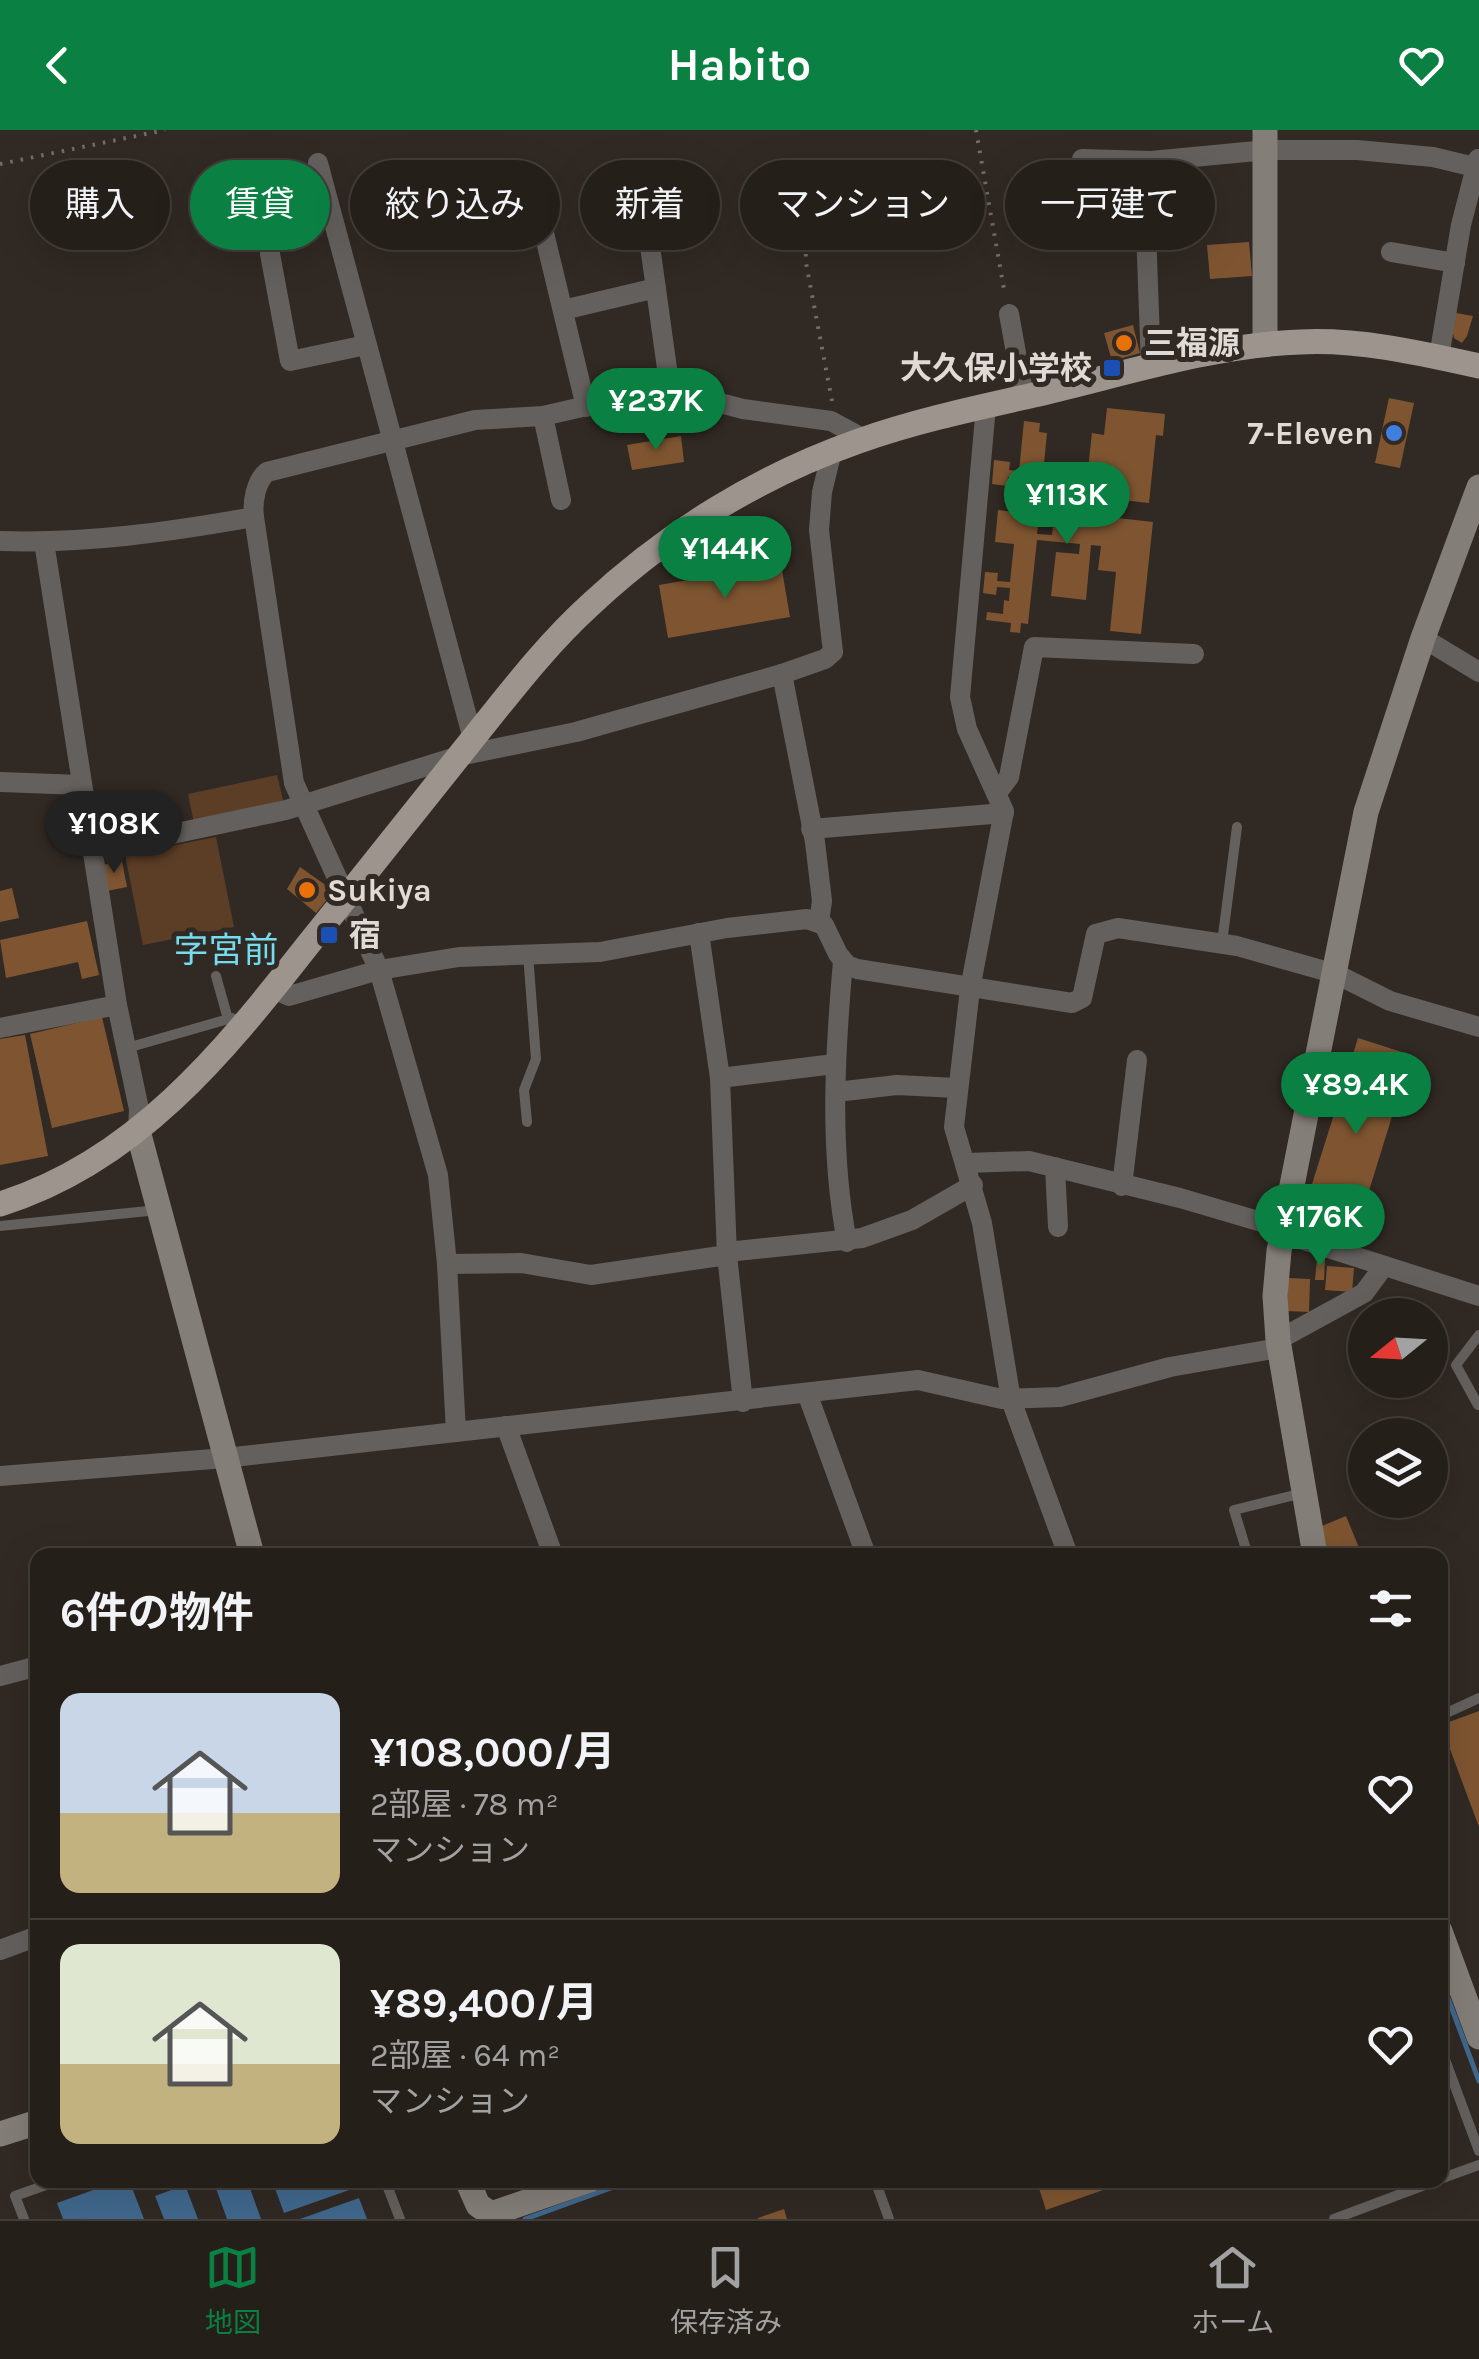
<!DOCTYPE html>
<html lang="ja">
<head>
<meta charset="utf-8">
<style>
  :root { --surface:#251f1a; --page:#312c27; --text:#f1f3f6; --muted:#a3a2a2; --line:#423d39; --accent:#0b8043 }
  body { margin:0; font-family:Karla,"Noto Sans JP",sans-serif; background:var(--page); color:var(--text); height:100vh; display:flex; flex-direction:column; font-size:38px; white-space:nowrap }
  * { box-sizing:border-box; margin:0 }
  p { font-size:32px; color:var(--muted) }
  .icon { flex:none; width:55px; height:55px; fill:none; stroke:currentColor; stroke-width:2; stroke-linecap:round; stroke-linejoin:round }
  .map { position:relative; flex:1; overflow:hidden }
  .details { position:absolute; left:30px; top:1418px; width:1418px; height:640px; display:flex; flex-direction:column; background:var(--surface); border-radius:20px; box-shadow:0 10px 40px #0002,0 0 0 2px var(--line) }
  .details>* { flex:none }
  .top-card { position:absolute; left:30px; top:30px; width:1420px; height:90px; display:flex; gap:20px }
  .needle { width:65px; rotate:252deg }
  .tools { position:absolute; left:1348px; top:1168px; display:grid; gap:20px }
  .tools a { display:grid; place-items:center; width:100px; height:100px; border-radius:50%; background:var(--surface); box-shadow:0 10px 40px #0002,0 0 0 2px var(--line); font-size:50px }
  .price { position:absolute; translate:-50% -85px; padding:0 22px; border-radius:35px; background:var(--accent); color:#fff; font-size:32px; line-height:65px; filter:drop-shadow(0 2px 5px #0008) }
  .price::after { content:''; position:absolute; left:50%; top:60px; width:30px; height:22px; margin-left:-15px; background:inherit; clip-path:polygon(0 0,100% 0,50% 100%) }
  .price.current { background:#222; color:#fff }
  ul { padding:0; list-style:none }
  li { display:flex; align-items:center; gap:30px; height:250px; padding:0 30px }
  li+li { border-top:2px solid var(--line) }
  li span { display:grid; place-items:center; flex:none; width:280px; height:200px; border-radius:20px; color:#555 }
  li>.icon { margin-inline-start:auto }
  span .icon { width:120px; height:120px; fill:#fffc; stroke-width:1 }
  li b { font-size:42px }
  h2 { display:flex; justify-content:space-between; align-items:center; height:120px; padding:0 30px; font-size:42px }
  .tag { padding:0 35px; border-radius:45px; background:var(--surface); box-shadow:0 10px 40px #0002,0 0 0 2px var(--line); font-size:35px; line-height:90px }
  .tag.current { background:var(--accent); color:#fff }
  header { display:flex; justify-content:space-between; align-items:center; height:130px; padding:0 30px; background:var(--accent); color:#fff; font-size:45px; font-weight:700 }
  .tabs { display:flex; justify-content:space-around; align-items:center; height:140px; border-top:2px solid var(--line); background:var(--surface); font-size:28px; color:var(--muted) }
  .tabs a { display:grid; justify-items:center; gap:5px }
  .tabs .current { color:var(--accent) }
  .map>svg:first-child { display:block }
  .green { fill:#5c3e27 }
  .water { fill:#40688d }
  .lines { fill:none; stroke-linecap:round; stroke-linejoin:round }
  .stream { stroke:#40688d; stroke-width:5 }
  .building { fill:#7f5531 }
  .path { stroke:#746d68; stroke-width:4; stroke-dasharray:2.5 8; stroke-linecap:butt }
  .lane { stroke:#64605d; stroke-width:10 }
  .street { stroke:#64605d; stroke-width:20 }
  .secondary { stroke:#847e79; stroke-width:25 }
  .primary { stroke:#9d948e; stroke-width:25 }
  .food-dot { fill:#e8710a; stroke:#312923; stroke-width:4 }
  .transit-dot { fill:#1a4fb4; stroke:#312923; stroke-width:4 }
  .shop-dot { fill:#3f7fe0; stroke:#312923; stroke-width:4 }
  .labels { text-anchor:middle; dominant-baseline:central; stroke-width:10; stroke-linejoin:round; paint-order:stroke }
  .poi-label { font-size:32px; font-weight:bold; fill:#dfdad6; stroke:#312923; text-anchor:start }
  .neighbourhood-label { font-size:35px; fill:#75dcf0; stroke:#312923 }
</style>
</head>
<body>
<header><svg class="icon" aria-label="back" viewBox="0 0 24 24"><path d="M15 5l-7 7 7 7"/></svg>Habito<svg class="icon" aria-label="heart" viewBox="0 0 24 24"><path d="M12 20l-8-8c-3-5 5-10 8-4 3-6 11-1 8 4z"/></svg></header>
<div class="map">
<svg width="1479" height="2089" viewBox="0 0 1479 2089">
  <rect width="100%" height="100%" fill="#312923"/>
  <!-- green -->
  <g class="green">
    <polygon points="277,645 284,674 194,693 188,664"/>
    <polygon points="216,707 234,797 143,815 125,725"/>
  </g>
  <!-- water -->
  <g class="water">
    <polygon points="121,2050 129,2050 144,2089 63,2089 57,2073"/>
    <polygon points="213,2050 247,2050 261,2089 227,2089"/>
    <polygon points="272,2050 353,2050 355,2058 284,2083"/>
    <polygon points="185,2055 198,2089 164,2089 155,2066"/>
    <polygon points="359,2068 367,2089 300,2089"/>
  </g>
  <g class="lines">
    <!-- stream -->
    <g class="stream">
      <polyline points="1440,1847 1479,1951"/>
      <polyline points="525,2089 633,2050"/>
    </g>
  </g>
  <!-- building -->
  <g class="building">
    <polygon points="1249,112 1252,146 1210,149 1207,115"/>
    <polygon points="1456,183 1473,186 1467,206 1462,213 1454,208 1452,199"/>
    <polygon points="1133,195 1140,223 1112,231 1104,203"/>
    <polygon points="1389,268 1414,273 1400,338 1375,333"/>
    <polygon points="1107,278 1165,284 1163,306 1156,305 1149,373 1085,366 1092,303 1104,305"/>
    <polygon points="1024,291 1040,293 1039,302 1047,303 1037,404 1052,405 1055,381 1153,392 1141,504 1110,501 1116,442 1098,440 1101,416 1091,415 1086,470 1051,466 1056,422 1079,424 1080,414 1037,410 1028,494 1021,493 1020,503 1010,502 1011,493 986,490 987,482 1003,484 1004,470 1009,471 1010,458 997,457 996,465 983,463 985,442 998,443 997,451 1010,452 1014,414 995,412 998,380 1014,382 1018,348 1008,347 1007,356 992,354 994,330 1010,332 1009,340 1019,341"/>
    <polygon points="681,306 684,332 632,340 627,315"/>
    <polygon points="781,434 790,487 668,508 659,455"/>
    <polygon points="122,731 127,757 107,761 102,735"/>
    <polygon points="300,737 334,761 316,783 287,759"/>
    <polygon points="12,758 19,788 0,792 0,761"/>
    <polygon points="87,791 99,845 82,849 78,832 6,848 0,810"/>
    <polygon points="102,887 124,981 52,998 30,904"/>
    <polygon points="25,905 48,1026 0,1035 0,909"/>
    <polygon points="1358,908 1411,925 1355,1106 1301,1089"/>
    <polygon points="1310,1094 1356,1109 1352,1119 1306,1104"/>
    <polygon points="1317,1128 1325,1129 1324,1150 1315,1150"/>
    <polygon points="1327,1136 1354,1138 1352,1162 1325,1160"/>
    <polygon points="1288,1148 1310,1149 1309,1182 1287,1181"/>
    <polygon points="1346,1386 1362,1425 1328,1425 1317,1398"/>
    <polygon points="1479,1581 1479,1697 1441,1595"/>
    <polygon points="1043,2050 1128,2050 1129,2051 1046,2080 1037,2052"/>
    <polygon points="784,2079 787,2089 758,2089 758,2088"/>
  </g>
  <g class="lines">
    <!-- path -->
    <g class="path">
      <polyline points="976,0 1005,165"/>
      <polyline points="0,34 165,0"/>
      <polyline points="832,271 806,133 805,95 988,79"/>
    </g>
    <!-- lane -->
    <g class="lane">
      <polyline points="1222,813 1237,697"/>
      <polyline points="216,846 228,889"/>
      <polyline points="127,918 232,888 245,892"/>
      <polyline points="527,992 524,960 536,929 528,824"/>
      <polyline points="0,1096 158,1080"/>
      <polyline points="1478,1275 1456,1235 1479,1205"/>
      <polyline points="1245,1416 1234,1380 1303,1363"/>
      <polyline points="1440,1586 1479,1568"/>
      <polyline points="1440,1916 1479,2021"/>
      <polyline points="1440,2049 1479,2035"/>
      <polyline points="385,2050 400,2089"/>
      <polyline points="875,2050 889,2089"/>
      <polyline points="24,2089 15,2066 60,2050"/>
      <polyline points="1334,2089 1438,2050"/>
    </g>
    <!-- street -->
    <g class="street">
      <polyline points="1082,29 1151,31 1267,20 1357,20 1433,27 1479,38"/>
      <polyline points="1151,31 1146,100 1151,237"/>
      <polyline points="318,33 473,609"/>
      <polyline points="641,51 670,260"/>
      <polyline points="515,65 528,64 537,74 586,277"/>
      <polyline points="1391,122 1455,133"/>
      <polyline points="270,124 290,231 366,215"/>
      <polyline points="563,180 656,158"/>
      <polyline points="1009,184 1024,267"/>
      <polyline points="1439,227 1461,95 1478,29"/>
      <polyline points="986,276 960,567 967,599 1004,681 970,859 954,997 982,1093 1011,1270 1068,1425"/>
      <polyline points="543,286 561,370"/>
      <polyline points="254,387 294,653 379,840 438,1045 447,1134 456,1302"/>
      <path d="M0 411C85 414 170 402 254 387 252 372 256 351 267 342L475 290 543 286 652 261 670 260 743 279 831 291 864 309"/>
      <polyline points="44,412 117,875 139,979 138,1001"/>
      <polyline points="1423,508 1479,542"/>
      <polyline points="0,652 81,655"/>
      <polyline points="997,663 1009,647 1034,517 1194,524"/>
      <polyline points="811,699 1004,683"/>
      <polyline points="92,721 286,680 459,626 576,602 782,544"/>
      <polyline points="819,792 822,771 815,712 782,544 825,529 833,522 819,400 822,362 832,321"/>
      <polyline points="699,803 720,948 727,1125 743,1272"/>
      <path d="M843 831C835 924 829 1019 847 1112"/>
      <polyline points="274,859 289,866 379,840 459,827 600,822 727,798 807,789 824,795 838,824 847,835 857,839 1072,873 1082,868 1096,804 1118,798 1237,816 1336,844 1390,871 1479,897"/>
      <polyline points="0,898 117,875"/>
      <polyline points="720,948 834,934"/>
      <polyline points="836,962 897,955 957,958"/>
      <polyline points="966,1033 1029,1031 1180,1068 1265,1093 1297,1108 1479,1166"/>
      <polyline points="1055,1037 1058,1097"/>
      <polyline points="1122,1056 1137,930"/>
      <polyline points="727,1122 862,1108 912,1090 973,1055"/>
      <polyline points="447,1134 521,1133 591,1145 727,1125"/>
      <polyline points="1278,1210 1364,1163 1384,1136"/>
      <polyline points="807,1263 866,1425"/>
      <polyline points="506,1296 553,1425"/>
      <polyline points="0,1346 225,1328 918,1250 1002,1269 1060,1267 1170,1237 1279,1218"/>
      <polyline points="0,1546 38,1536"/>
      <polyline points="0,1820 38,1806"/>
    </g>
    <!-- secondary -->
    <g class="secondary">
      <polyline points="1265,0 1265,214"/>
      <polyline points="138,1001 252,1425"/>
      <polyline points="1315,1425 1278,1210 1275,1166 1279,1121 1366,682 1423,508 1479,357"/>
      <polyline points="1440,1801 1479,1907"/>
      <polyline points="0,2004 38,1992"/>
      <polyline points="467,2050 478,2075 491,2084 590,2050"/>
    </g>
    <!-- primary -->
    <path class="primary" d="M0 1074C135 1032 223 923 307 816 362 748 416 680 471 611 509 564 545 516 590 475 667 403 759 346 859 311 918 290 981 277 1043 263 1127 243 1214 215 1300 212 1360 209 1420 223 1479 236"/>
  </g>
  <!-- markers -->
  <g class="food-dot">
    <circle cx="1124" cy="213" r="10"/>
    <circle cx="307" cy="760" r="10"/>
  </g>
  <g class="transit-dot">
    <rect x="1102" y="228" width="20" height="20" rx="5"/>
    <rect x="319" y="795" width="20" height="20" rx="5"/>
  </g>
  <circle class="shop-dot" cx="1394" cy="303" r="10"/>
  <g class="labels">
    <!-- poi labels -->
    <g class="poi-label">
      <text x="1144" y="213">三福源</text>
      <text x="1092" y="238" text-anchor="end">大久保小学校</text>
      <text x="1374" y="303" text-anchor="end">7-Eleven</text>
      <text x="327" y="760">Sukiya</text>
      <text x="349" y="805">宿</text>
    </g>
    <!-- neighbourhood labels -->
    <g class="neighbourhood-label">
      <text x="226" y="820">字宮前</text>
    </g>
  </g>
</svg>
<div class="tools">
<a><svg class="needle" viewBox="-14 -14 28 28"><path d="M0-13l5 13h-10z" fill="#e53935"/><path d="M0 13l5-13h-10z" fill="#a3a2a2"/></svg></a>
<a><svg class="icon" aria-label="layers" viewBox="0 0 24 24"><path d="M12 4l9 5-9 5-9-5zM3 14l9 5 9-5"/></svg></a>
</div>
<b class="price" style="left:656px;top:323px">¥237K</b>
<b class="price" style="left:1067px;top:417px">¥113K</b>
<b class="price" style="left:725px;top:471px">¥144K</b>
<b class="price current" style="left:114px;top:746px">¥108K</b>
<b class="price" style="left:1356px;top:1007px">¥89.4K</b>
<b class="price" style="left:1320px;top:1139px">¥176K</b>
<div class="top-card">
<a class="tag">購入</a>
<a class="tag current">賃貸</a>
<a class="tag">絞り込み</a>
<a class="tag">新着</a>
<a class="tag">マンション</a>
<a class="tag">一戸建て</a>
</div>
<section class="details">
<h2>6件の物件<svg class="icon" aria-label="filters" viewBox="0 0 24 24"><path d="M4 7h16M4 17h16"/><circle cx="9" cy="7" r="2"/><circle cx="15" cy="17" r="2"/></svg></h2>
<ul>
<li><span style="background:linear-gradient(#c9d6e8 60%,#c2b280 0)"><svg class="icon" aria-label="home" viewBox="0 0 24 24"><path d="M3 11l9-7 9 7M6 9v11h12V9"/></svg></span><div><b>¥108,000/月</b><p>2部屋 · 78 m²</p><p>マンション</p></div><svg class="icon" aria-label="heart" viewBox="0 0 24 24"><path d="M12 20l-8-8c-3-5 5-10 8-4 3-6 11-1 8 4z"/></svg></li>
<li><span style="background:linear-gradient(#dfe7d0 60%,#c2b280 0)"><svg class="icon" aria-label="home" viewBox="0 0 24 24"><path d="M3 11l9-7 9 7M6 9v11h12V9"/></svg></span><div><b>¥89,400/月</b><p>2部屋 · 64 m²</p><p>マンション</p></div><svg class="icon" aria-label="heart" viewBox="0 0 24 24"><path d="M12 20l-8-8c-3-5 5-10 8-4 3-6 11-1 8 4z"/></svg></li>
</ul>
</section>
</div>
<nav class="tabs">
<a class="current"><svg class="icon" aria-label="map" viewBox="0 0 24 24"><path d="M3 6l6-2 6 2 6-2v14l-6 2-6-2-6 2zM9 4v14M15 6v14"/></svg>地図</a>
<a><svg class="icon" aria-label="saved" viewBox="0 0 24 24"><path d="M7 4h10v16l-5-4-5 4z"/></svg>保存済み</a>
<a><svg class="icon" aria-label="home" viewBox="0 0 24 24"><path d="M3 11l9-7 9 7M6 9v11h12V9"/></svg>ホーム</a>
</nav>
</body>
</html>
